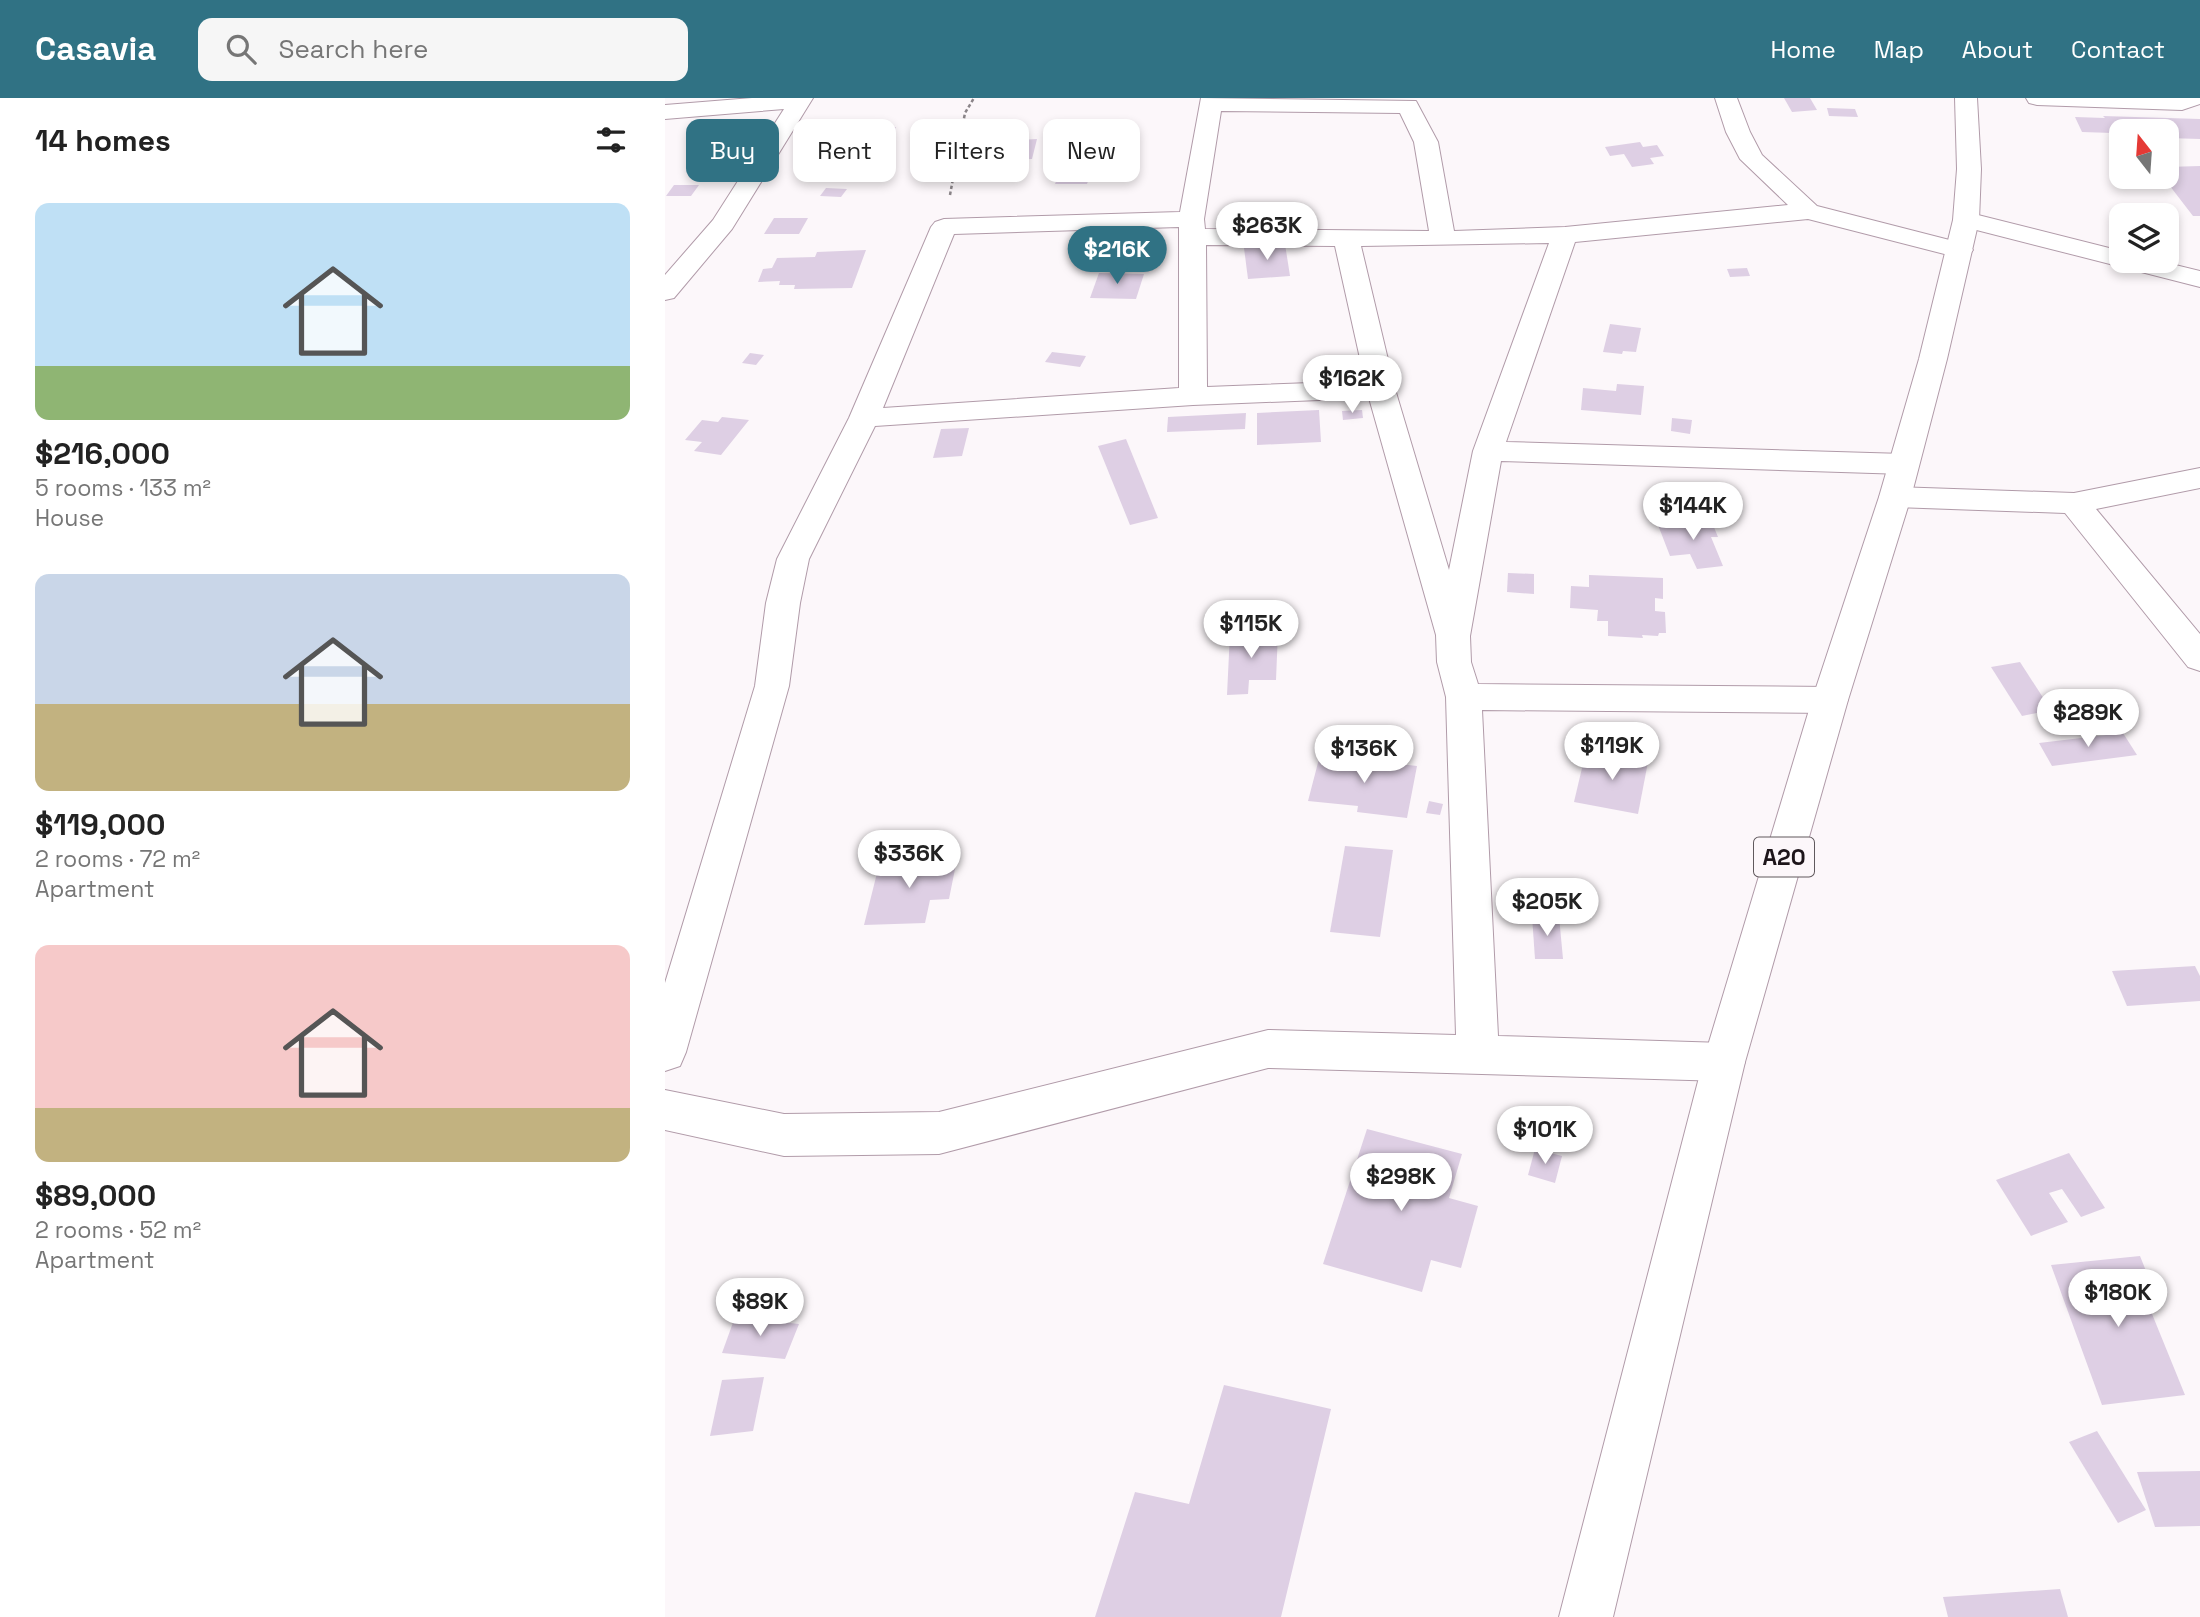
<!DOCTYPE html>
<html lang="en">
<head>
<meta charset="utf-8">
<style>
  :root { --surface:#fff; --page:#f6f6f6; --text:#222; --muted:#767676; --accent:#307284 }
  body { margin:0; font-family:"Space Grotesk",sans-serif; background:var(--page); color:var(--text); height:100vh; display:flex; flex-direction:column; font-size:26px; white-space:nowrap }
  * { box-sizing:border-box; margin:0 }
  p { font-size:23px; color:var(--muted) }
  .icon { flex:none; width:38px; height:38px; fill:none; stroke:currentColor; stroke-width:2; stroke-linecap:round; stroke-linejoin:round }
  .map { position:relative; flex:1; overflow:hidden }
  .panel { display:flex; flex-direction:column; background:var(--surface); width:665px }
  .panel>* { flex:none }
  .hud { position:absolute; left:21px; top:21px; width:665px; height:63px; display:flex; gap:14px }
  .needle { width:46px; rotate:343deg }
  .tools { position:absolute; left:1444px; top:21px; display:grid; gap:14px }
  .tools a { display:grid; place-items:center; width:70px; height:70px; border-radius:14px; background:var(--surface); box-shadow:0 4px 10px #0003; font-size:35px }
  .price { position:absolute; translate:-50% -60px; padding:0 16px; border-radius:24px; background:#fff; color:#222; font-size:23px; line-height:46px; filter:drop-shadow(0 2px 4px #0008) }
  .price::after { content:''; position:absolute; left:50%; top:42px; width:21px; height:16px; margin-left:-10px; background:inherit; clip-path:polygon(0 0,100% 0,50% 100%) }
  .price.on { background:var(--accent); color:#fff }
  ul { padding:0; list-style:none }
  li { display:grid; align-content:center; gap:14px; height:371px; padding:0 35px }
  li span { display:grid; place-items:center; height:217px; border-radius:14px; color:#555 }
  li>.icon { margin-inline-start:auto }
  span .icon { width:126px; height:126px; fill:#fffc; stroke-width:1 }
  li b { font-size:30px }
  h2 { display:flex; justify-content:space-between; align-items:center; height:84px; padding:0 35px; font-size:30px }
  .pill { padding:0 24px; border-radius:14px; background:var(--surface); box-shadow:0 4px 10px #0003; font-size:24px; line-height:63px }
  .pill.on { background:var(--accent); color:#fff }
  header { display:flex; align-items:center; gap:42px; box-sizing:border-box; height:98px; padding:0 35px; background:var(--accent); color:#fff }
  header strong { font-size:33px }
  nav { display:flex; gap:38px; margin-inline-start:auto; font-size:24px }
  .search { width:490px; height:63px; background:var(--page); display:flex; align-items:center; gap:18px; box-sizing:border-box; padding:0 24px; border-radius:14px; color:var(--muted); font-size:26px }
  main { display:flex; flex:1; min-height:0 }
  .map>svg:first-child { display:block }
  .building { fill:#decfe4 }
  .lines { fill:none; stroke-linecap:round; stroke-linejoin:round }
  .street-casing { stroke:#b19ba9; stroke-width:2 }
  .primary-casing { stroke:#b19ba9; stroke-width:2 }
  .path { stroke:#8b8589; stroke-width:2.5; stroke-dasharray:3.5 2.5; stroke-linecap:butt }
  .street { fill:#fff; fill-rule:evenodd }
  .primary { fill:#fff; fill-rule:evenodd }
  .labels { text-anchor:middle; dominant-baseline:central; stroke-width:7; stroke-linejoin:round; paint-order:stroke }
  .shield { fill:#fcf7fa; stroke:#60595d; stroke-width:2 }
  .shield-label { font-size:23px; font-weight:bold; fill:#1d151a }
</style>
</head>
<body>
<header>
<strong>Casavia</strong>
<div class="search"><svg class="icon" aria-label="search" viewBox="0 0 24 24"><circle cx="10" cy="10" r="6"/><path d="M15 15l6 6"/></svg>Search here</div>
<nav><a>Home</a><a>Map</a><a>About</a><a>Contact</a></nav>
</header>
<main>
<section class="panel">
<h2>14 homes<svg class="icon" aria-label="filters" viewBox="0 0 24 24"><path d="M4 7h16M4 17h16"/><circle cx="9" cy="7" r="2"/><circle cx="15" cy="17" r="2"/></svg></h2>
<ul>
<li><span style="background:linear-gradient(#bfe0f5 75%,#8fb573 0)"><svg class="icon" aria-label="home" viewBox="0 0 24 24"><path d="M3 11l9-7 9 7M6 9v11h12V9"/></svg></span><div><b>$216,000</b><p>5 rooms · 133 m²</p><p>House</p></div></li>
<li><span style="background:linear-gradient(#c9d6e8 60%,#c2b280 0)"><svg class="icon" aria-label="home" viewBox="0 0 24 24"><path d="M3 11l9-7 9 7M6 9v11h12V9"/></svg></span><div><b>$119,000</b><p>2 rooms · 72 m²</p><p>Apartment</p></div></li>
<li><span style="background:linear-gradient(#f6c9c9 75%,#c2b280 0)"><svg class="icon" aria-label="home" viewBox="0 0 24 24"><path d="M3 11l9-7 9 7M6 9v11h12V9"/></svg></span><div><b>$89,000</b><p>2 rooms · 52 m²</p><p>Apartment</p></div></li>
</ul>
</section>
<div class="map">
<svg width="1535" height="1519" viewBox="0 0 1535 1519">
  <rect width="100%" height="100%" fill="#fcf7fa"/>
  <!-- building -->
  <g class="building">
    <polygon points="1119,0 1145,0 1152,12 1127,14"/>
    <polygon points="1162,10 1190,11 1193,19 1164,18"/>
    <polygon points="1438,18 1535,21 1535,41 1502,40 1502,33 1456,33 1456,55 1447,35 1417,34 1410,19 1440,20"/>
    <polygon points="231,29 222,53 183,54 193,30"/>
    <polygon points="372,41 367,61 348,62 354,42"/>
    <polygon points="975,44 978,49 992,47 999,58 985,60 989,66 967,69 959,56 945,58 940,49"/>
    <polygon points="400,61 431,61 422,86 390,86"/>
    <polygon points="1535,68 1535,118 1528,118 1498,79 1502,79 1502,69"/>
    <polygon points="9,87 34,87 26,98 1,98"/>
    <polygon points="161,90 182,91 176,99 155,98"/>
    <polygon points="109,120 143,120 134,136 99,136"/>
    <polygon points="620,146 625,178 583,181 579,150"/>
    <polygon points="201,152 187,190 129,191 130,187 114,187 115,183 93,184 98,171 107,170 112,160 150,159 152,154"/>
    <polygon points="1082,170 1085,178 1065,179 1062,171"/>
    <polygon points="434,175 479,176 471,201 425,200"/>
    <polygon points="945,226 976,230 971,254 958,253 957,256 938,254"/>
    <polygon points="387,254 421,258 415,269 380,264"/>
    <polygon points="85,255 99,257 91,267 77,265"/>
    <polygon points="952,286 979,288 976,317 916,312 918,290 951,293"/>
    <polygon points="654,312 656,344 592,347 592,315"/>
    <polygon points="697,312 698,320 678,322 677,313"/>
    <polygon points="581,315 580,331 502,334 503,319"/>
    <polygon points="57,319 84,322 56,357 29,353 37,344 20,342 37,322 53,324"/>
    <polygon points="1007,320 1027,322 1025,336 1006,333"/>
    <polygon points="304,330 297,358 268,360 276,331"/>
    <polygon points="461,341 493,420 465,427 433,348"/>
    <polygon points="1046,422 1053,439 1046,439 1058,468 1032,471 1025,456 1005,458 993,427"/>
    <polygon points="843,475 869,476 869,496 842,494"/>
    <polygon points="924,477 998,480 998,501 990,500 990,513 1000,514 1001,535 994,535 993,538 977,537 978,540 943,538 943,523 932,523 933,512 905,510 906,488 924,489"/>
    <polygon points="613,533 611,582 584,582 583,596 562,597 565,535"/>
    <polygon points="1355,564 1386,612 1357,618 1326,569"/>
    <polygon points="1458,635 1472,657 1387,668 1374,645"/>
    <polygon points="921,653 983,664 973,716 909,704"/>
    <polygon points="655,657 752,668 742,720 692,714 693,708 643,703"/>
    <polygon points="764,703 778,706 775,717 761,715"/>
    <polygon points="680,748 728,752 715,839 665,834"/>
    <polygon points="292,761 284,801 265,802 260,825 199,827 215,763"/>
    <polygon points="867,818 894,818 898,861 870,861"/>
    <polygon points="1530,868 1535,878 1535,903 1462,908 1447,873"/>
    <polygon points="702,1031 797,1056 784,1100 813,1108 796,1170 766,1162 757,1194 658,1166"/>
    <polygon points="870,1051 897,1058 890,1085 863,1077"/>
    <polygon points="1404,1055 1440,1110 1416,1119 1397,1091 1384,1095 1403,1124 1366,1138 1331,1082"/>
    <polygon points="1475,1158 1496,1210 1485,1211 1520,1297 1437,1307 1386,1167"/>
    <polygon points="70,1219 134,1226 120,1261 57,1255"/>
    <polygon points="99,1279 88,1333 45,1338 57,1282"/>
    <polygon points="559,1287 666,1311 616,1519 430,1519 470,1394 524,1406"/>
    <polygon points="1432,1333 1481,1412 1453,1425 1404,1344"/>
    <polygon points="1535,1373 1535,1428 1490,1429 1472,1374"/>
    <polygon points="1395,1491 1403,1519 1283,1519 1278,1499"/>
  </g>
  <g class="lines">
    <!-- street casing -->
    <g class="street-casing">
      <g id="street">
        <polygon points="87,0 148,0 67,131 9,200 0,202 0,177 48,122 119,11 0,21 0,7"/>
        <path d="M536 0 751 3 773 44 789 133 900 129 1123 107 1075 61 1061 34 1050 0H1072L1085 34 1097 57 1152 108 1304 147 1308 152 1304 157 1295 160 1143 121 910 144 841 344 1239 356 1250 359 1254 366 1250 373 1239 376 836 363 805 538 806 564 813 586 1165 589 1177 593 1183 602 1177 611 1165 615 817 612 833 938 1059 945 1074 950 1080 964 1074 978 1059 983 603 970 274 1056 119 1058 0 1032V992L119 1016 274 1014 603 932 791 937 781 599 772 564 771 537 704 300 528 307 210 328 144 461 135 505 124 588 21 954 15 968 0 973V885L90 588 101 505 112 461 184 320 266 129 270 124 279 121 515 114ZM556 13 735 15 749 44 764 133 540 131 539 121ZM514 129V290L218 310 289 136ZM884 145 808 353 784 472 730 291 696 148ZM541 147 670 148 700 283 542 289Z"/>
        <polygon points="1361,0 1535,0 1535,6 1517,12 1372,7 1364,5"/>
        <polygon points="1301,114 1456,153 1456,163 1494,163 1535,173 1535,189 1292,127 1288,122 1292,117"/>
        <polygon points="1535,370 1535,390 1431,411 1535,536 1535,573 1523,569 1400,415 1230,409 1219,406 1214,399 1219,392 1230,389 1409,395"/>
      </g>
    </g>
    <!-- primary casing -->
    <g class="primary-casing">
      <polygon id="primary" points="1290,0 1312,0 1316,71 1314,122 1282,261 1246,399 1183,602 1080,964 948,1519 894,1519 1038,964 1147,602 1214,399 1254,261 1288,122 1292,71"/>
    </g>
    <!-- path -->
    <polyline class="path" points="285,97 300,15 309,0"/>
    <!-- street -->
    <use href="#street" class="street"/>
    <!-- primary -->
    <use href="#primary" class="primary"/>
  </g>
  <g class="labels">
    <!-- shield labels -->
    <rect class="shield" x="1089" y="739.5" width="60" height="39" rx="5"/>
    <g class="shield-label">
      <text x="1119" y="759">A20</text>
    </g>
  </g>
</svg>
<div class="tools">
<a><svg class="needle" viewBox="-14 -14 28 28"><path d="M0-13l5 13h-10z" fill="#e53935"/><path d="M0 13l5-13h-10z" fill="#767676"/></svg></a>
<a><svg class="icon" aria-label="layers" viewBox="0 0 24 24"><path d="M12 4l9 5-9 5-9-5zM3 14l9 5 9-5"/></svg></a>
</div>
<b class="price" style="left:602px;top:164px">$263K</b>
<b class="price on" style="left:452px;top:188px">$216K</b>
<b class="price" style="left:687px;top:317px">$162K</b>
<b class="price" style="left:1028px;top:444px">$144K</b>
<b class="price" style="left:586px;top:562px">$115K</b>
<b class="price" style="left:1423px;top:651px">$289K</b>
<b class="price" style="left:947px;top:684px">$119K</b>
<b class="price" style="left:699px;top:687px">$136K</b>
<b class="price" style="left:244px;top:792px">$336K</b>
<b class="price" style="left:882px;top:840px">$205K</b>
<b class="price" style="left:880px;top:1068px">$101K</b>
<b class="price" style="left:736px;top:1115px">$298K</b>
<b class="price" style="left:1453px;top:1231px">$180K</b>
<b class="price" style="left:95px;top:1240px">$89K</b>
<div class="hud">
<a class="pill on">Buy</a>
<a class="pill">Rent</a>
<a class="pill">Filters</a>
<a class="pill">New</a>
</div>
</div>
</main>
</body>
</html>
